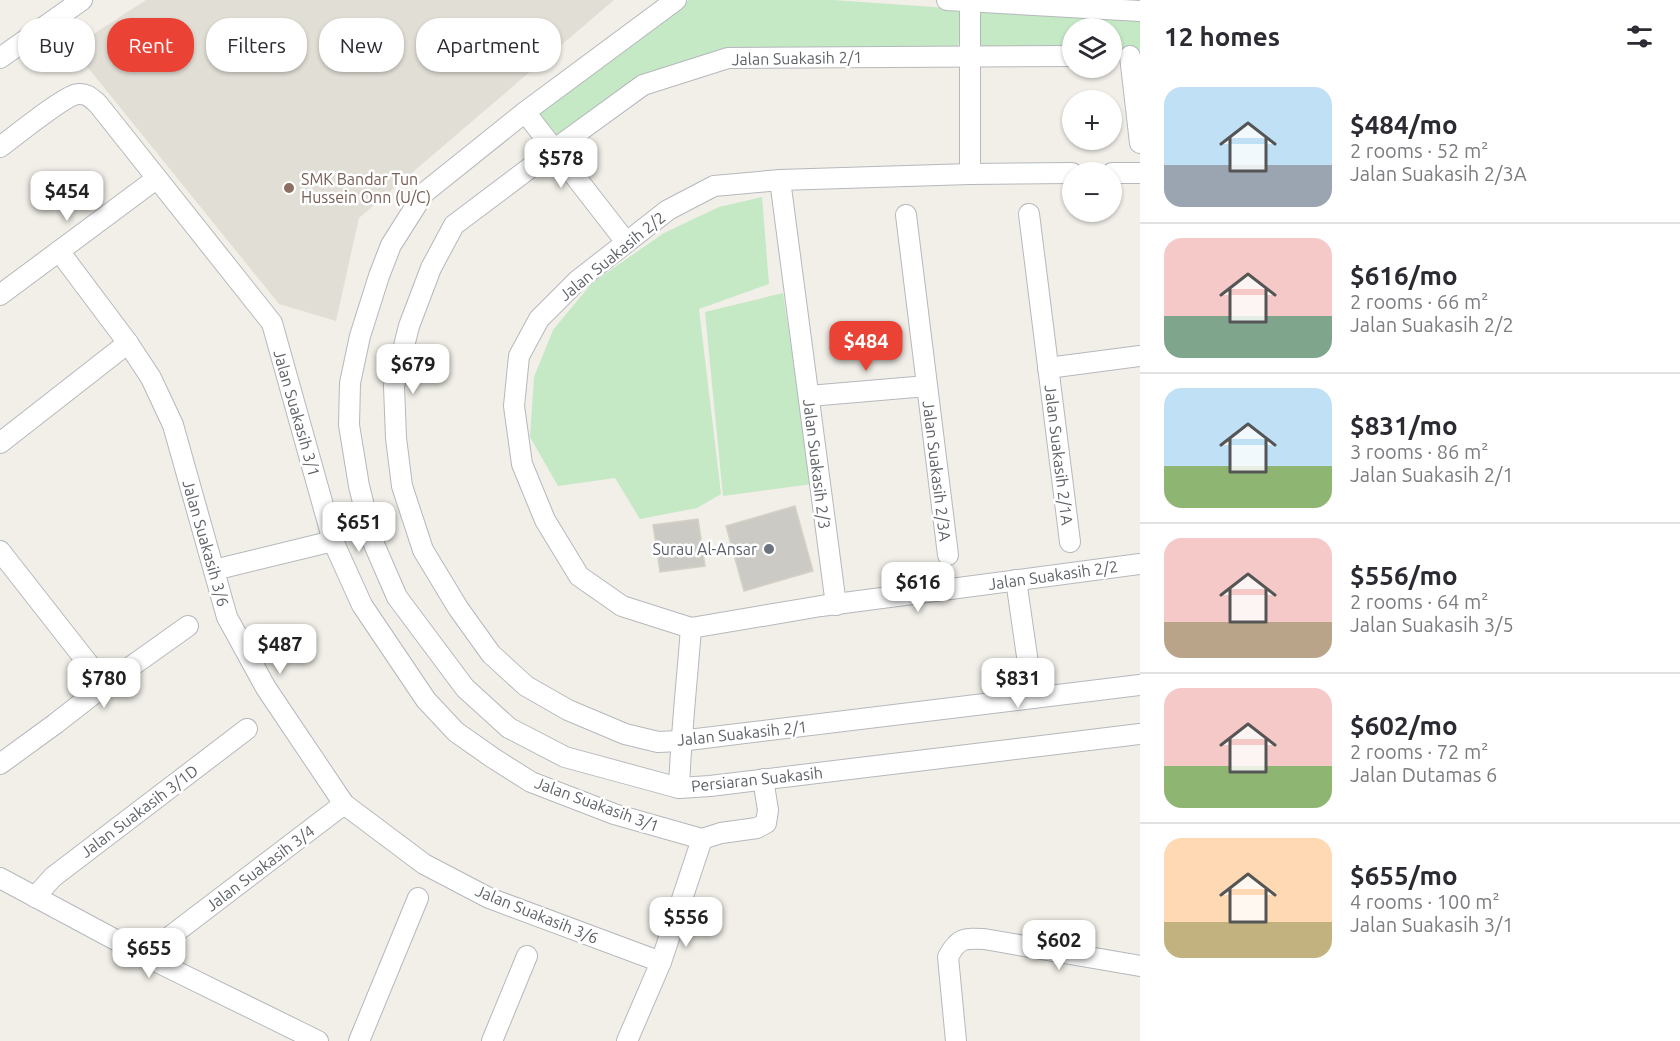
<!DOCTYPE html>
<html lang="en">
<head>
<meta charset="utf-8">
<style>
  :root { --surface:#fff; --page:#f7f7f7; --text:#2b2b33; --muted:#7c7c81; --line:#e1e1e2; --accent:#ea4335 }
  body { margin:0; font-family:Ubuntu,sans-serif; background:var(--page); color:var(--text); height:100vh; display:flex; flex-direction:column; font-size:22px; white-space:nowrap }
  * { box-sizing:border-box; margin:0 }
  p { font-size:20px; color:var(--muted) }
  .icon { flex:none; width:33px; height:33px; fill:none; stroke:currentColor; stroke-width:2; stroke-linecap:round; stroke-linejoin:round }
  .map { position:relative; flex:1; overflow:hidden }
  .panel { display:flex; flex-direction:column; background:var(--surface); width:540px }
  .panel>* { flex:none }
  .banner { position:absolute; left:18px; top:18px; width:570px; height:54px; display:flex; gap:12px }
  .controls { position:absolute; left:1062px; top:18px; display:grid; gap:12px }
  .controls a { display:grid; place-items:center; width:60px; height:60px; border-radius:50%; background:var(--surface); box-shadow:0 2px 4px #0004; font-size:30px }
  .price { position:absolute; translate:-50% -51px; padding:0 14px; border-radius:12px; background:#fff; color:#222; font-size:20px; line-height:39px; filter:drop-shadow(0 2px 3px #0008) }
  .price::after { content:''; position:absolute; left:50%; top:36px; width:18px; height:14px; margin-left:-9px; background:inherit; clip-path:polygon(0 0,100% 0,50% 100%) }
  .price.selected { background:var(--accent); color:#fff }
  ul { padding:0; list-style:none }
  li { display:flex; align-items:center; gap:18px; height:150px; padding:0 24px }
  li+li { border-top:2px solid var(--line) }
  li span { display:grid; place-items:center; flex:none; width:168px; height:120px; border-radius:18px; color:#555 }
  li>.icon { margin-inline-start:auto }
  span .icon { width:72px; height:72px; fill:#fffc; stroke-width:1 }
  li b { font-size:26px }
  h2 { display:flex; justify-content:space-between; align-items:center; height:72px; padding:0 24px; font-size:26px }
  .pill { padding:0 21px; border-radius:24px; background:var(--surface); box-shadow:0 2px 4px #0004; font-size:21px; line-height:54px }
  .pill.selected { background:var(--accent); color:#fff }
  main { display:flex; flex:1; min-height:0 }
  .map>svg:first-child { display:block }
  .education { fill:#e1ded6 }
  .green { fill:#c5e8c5 }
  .building { fill:#cccac5; stroke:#d6d1c6; stroke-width:1.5 }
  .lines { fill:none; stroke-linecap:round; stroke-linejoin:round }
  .minor-casing { stroke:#b5b8bc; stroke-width:22 }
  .minor { stroke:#fff; stroke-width:20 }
  .education-dot { fill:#8d6e63; stroke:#fff; stroke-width:2 }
  .worship-dot { fill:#6b7280; stroke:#fff; stroke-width:2 }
  .labels { text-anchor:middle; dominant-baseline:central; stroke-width:5; stroke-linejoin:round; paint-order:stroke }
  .street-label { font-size:16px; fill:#5f6368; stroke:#fff }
  .education-label { font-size:16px; fill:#785e54; stroke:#fff; text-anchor:start }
  .worship-label { font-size:16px; fill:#5b616d; stroke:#fff; text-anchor:end }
</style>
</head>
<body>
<main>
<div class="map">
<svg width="1140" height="1041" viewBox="0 0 1140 1041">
  <rect width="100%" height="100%" fill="#f1efe8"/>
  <!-- education -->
  <polygon class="education" points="146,0 614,0 359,218 336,321 279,304 72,48"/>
  <!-- green -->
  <g class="green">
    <polygon points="689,0 833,0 962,9 958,48 830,47 728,49 556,142 534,114 680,5"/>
    <polygon points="976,8 1140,15 1140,50 1112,51 1112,28 1072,28 1072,51 975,50"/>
    <polygon points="762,197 769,284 699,309 721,494 697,508 640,519 615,478 558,486 530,437 534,377 553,330 592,283 664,233 719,207"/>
    <polygon points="783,293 812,484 723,496 705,312"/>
  </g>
  <!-- building -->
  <g class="building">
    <polygon points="795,506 813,571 744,591 726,526"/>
    <polygon points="698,519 705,566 660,572 653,525"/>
  </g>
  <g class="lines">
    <!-- minor casing -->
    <g class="minor-casing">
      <g id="minor">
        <polyline points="676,0 525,112 424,193 391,245 379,276 360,336 350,383 349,425 359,486 373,542 397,597 465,688 509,728 565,757 679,788 710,786 1140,734"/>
        <polyline points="947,0 1140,11"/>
        <polyline points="970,1 970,174"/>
        <polyline points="1130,56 1140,143"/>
        <polyline points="0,58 82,0"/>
        <polyline points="525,112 626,242"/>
        <path d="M0 147C14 137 65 95 78 94 87 93 91 98 98 104L272 323 333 541 362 605 426 700 456 732 493 758 531 782 614 814 702 839 721 833 757 828 766 823 768 810 763 779"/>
        <polyline points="1072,173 970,174 780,180 714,186 668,210 577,281 539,319 519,356 514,406 522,464 545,520 579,576 622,606 691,628 821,606 1140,564"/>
        <polyline points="1112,173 1140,173"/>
        <polyline points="780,180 836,605"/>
        <polyline points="1029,214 1070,542"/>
        <polyline points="906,215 948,555"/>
        <polyline points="59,251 128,343 151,378 173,425 227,617 266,688 344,804 424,864 489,898 661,962"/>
        <polyline points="0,295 156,179"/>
        <polyline points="1048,368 1140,356"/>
        <polyline points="809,396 927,386"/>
        <polyline points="0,443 128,343"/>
        <polyline points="0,551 105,685"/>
        <polyline points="214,570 333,541"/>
        <polyline points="1016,580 1033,698 1140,685"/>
        <polyline points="1033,698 680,741 658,742 625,734 568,710 526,686 491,654 458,608 423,550 402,486 396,438 394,386 409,326 431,268 454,225 555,149 643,85 728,58 1072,56"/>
        <polyline points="0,764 55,724 105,685 188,626"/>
        <path d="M679 788C681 734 687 681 691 628"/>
        <polyline points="0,878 155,961 318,1041"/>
        <polyline points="35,897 53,877 247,729"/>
        <polyline points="155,961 172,935 344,804"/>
        <polyline points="359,1041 418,898"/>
        <polyline points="492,1041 527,956"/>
        <polyline points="627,1041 661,962 702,839"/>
        <path d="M956 1041 948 957C958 938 964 938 984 939L1140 966"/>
      </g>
    </g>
    <!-- minor -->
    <use href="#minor" class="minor"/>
  </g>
  <!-- markers -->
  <circle class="education-dot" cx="289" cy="188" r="6"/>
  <circle class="worship-dot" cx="769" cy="549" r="6"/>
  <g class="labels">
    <!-- street labels -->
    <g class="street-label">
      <text transform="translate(797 58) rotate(-1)">Jalan Suakasih 2/1</text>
      <text transform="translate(612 256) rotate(-39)">Jalan Suakasih 2/2</text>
      <text transform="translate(297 413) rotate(74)">Jalan Suakasih 3/1</text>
      <text transform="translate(1059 455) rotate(83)">Jalan Suakasih 2/1A</text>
      <text transform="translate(817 464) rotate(83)">Jalan Suakasih 2/3</text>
      <text transform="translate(937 471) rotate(83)">Jalan Suakasih 2/3A</text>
      <text transform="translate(206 543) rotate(74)">Jalan Suakasih 3/6</text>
      <text transform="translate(1053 575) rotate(-8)">Jalan Suakasih 2/2</text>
      <text transform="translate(742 733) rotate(-6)">Jalan Suakasih 2/1</text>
      <text transform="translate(757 779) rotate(-6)">Persiaran Suakasih</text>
      <text transform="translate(597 804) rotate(20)">Jalan Suakasih 3/1</text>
      <text transform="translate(139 811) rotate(-37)">Jalan Suakasih 3/1D</text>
      <text transform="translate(260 868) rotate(-37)">Jalan Suakasih 3/4</text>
      <text transform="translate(537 914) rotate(22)">Jalan Suakasih 3/6</text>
    </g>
    <!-- education labels -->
    <g class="education-label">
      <text x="301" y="179">SMK Bandar Tun<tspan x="301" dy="18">Hussein Onn (U/C)</tspan></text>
    </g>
    <!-- worship labels -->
    <g class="worship-label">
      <text x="757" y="549">Surau Al-Ansar</text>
    </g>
  </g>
</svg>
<div class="controls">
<a><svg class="icon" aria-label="layers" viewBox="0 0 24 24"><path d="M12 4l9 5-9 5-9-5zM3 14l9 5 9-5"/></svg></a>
<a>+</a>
<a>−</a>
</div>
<b class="price" style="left:561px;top:189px">$578</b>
<b class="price" style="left:67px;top:222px">$454</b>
<b class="price selected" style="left:866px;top:372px">$484</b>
<b class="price" style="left:413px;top:395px">$679</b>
<b class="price" style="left:359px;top:553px">$651</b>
<b class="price" style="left:918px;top:613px">$616</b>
<b class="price" style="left:280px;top:675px">$487</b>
<b class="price" style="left:104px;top:709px">$780</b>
<b class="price" style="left:1018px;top:709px">$831</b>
<b class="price" style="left:686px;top:948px">$556</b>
<b class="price" style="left:1059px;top:971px">$602</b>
<b class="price" style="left:149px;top:979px">$655</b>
<div class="banner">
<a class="pill">Buy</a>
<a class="pill selected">Rent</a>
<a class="pill">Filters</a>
<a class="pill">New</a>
<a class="pill">Apartment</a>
</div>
</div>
<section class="panel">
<h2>12 homes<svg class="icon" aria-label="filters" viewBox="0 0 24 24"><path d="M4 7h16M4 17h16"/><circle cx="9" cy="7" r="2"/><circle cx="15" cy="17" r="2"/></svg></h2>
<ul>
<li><span style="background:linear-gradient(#bfe0f5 65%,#9aa5b1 0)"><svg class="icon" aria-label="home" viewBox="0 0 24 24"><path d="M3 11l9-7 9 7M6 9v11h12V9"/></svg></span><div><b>$484/mo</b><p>2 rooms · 52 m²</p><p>Jalan Suakasih 2/3A</p></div></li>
<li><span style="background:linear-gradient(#f6c9c9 65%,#7fa58c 0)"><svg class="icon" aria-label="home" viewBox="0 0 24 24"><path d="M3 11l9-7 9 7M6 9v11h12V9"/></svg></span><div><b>$616/mo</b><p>2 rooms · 66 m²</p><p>Jalan Suakasih 2/2</p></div></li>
<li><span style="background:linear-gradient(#bfe0f5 65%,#8fb573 0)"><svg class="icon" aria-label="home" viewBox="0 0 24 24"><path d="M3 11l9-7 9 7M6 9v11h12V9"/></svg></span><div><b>$831/mo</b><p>3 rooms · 86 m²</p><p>Jalan Suakasih 2/1</p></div></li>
<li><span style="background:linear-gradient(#f6c9c9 70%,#b9a48a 0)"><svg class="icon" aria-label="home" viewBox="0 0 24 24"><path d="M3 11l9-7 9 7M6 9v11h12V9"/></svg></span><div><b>$556/mo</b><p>2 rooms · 64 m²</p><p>Jalan Suakasih 3/5</p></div></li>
<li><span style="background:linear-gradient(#f6c9c9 65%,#8fb573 0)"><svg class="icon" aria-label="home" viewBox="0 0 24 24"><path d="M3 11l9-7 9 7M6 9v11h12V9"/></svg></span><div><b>$602/mo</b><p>2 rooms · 72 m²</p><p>Jalan Dutamas 6</p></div></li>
<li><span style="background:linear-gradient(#ffd9b3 70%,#c2b280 0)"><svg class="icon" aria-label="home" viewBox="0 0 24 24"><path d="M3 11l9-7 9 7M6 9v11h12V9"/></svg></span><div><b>$655/mo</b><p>4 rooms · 100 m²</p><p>Jalan Suakasih 3/1</p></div></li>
</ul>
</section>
</main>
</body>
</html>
